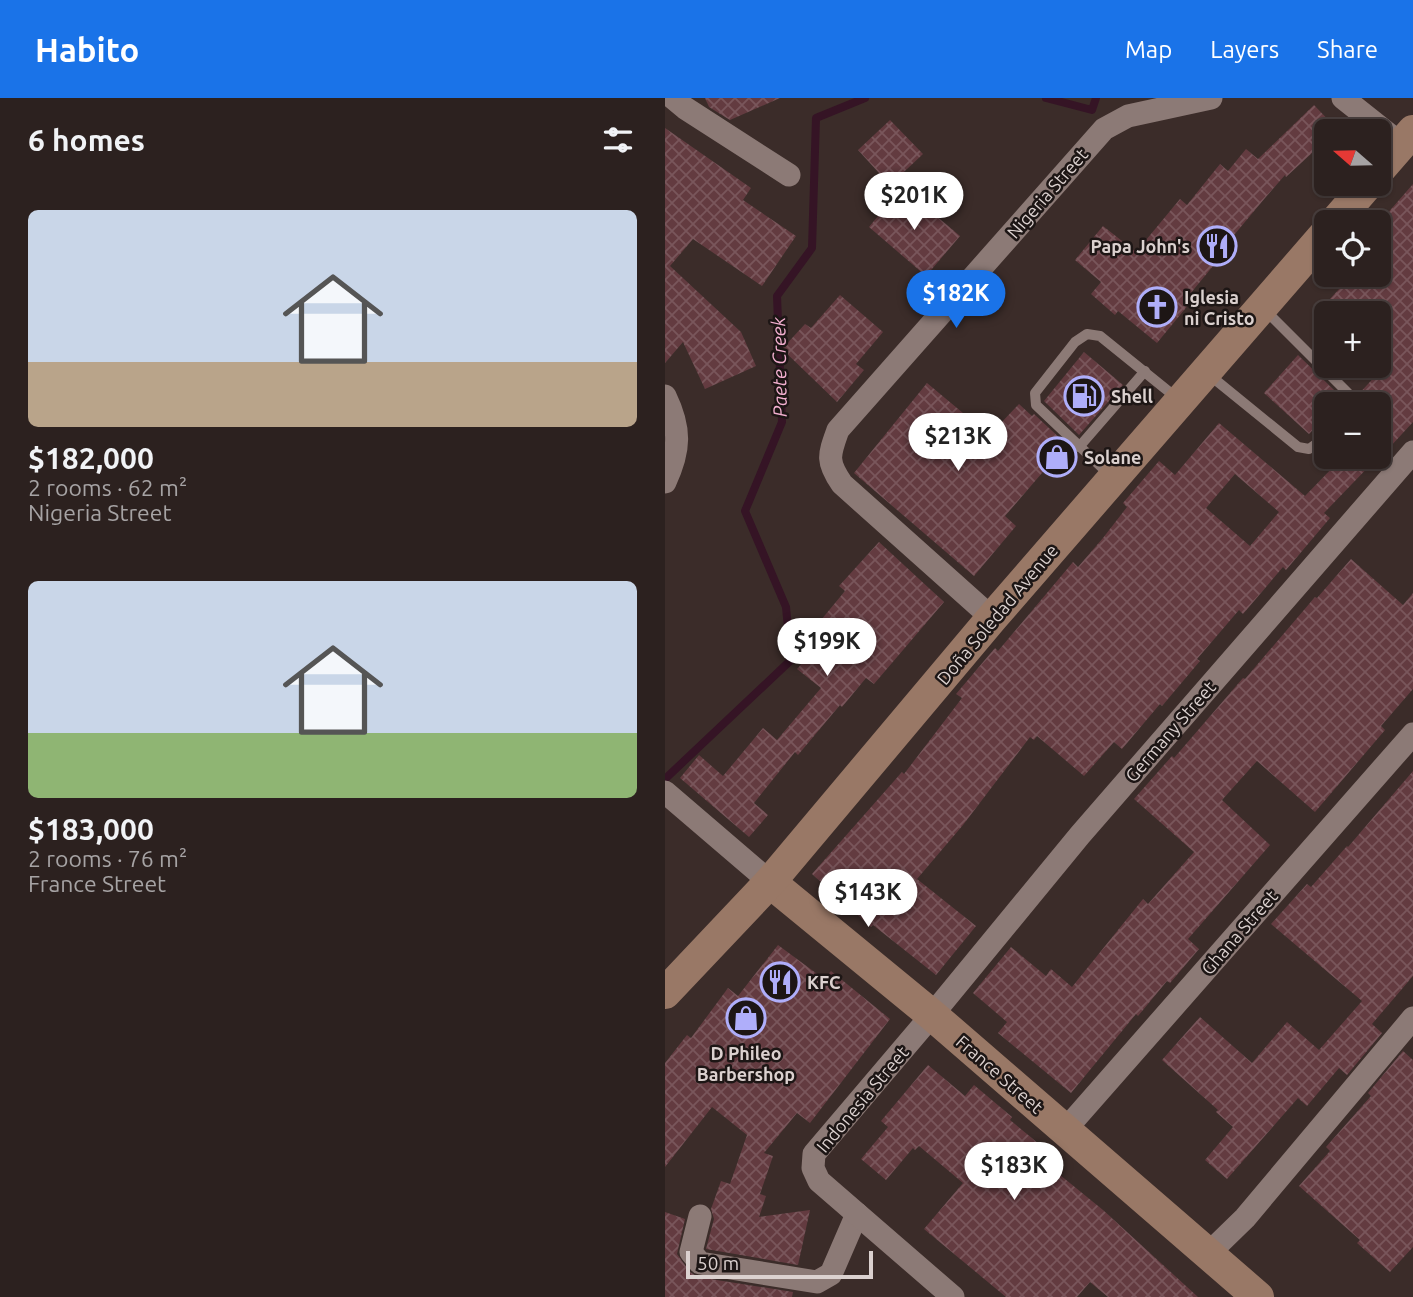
<!DOCTYPE html>
<html lang="en">
<head>
<meta charset="utf-8">
<style>
  :root { --surface:#2c211f; --page:#342928; --text:#f1f3f6; --muted:#a6a3a4; --line:#483e3d; --accent:#1a73e8 }
  body { margin:0; font-family:Ubuntu,sans-serif; background:var(--page); color:var(--text); height:100vh; display:flex; flex-direction:column; font-size:26px; white-space:nowrap }
  * { box-sizing:border-box; margin:0 }
  p { font-size:23px; color:var(--muted) }
  .icon { flex:none; width:38px; height:38px; fill:none; stroke:currentColor; stroke-width:2; stroke-linecap:round; stroke-linejoin:round }
  .map { position:relative; flex:1; overflow:hidden }
  .drawer { display:flex; flex-direction:column; background:var(--surface); width:665px }
  .drawer>* { flex:none }
  .needle { width:46px; rotate:290deg }
  .tools { position:absolute; left:649px; top:21px; display:grid; gap:14px }
  .tools a { display:grid; place-items:center; width:77px; height:77px; border-radius:10px; background:var(--surface); box-shadow:0 2px 5px #0004,0 0 0 2px var(--line); font-size:35px }
  .scale { position:absolute; left:21px; bottom:18px; width:187px; box-sizing:border-box; padding-left:7px; border:4px solid #dbd1cf; border-top:0; font-size:19px; line-height:24px; white-space:nowrap; color:#dbd1cf; -webkit-text-stroke:5px #1d1615; paint-order:stroke }
  .price { position:absolute; translate:-50% -60px; padding:0 16px; border-radius:24px; background:#fff; color:#222; font-size:23px; line-height:46px; filter:drop-shadow(0 2px 4px #0008) }
  .price::after { content:''; position:absolute; left:50%; top:42px; width:21px; height:16px; margin-left:-10px; background:inherit; clip-path:polygon(0 0,100% 0,50% 100%) }
  .price.on { background:var(--accent); color:#fff }
  ul { padding:0; list-style:none }
  li { display:grid; align-content:center; gap:14px; height:371px; padding:0 28px }
  li span { display:grid; place-items:center; height:217px; border-radius:10px; color:#555 }
  li>.icon { margin-inline-start:auto }
  span .icon { width:126px; height:126px; fill:#fffc; stroke-width:1 }
  li b { font-size:30px }
  h2 { display:flex; justify-content:space-between; align-items:center; height:84px; padding:0 28px; font-size:30px }
  header { display:flex; align-items:center; gap:42px; box-sizing:border-box; height:98px; padding:0 35px; background:var(--accent); color:#fff }
  header strong { font-size:33px }
  nav { display:flex; gap:38px; margin-inline-start:auto; font-size:24px }
  main { display:flex; flex:1; min-height:0 }
  .map>svg:first-child { display:block }
  .lines { fill:none; stroke-linecap:round; stroke-linejoin:round }
  .stream { stroke:#351425; stroke-width:8 }
  .building { fill:url(#building-cross-hatch); fill-rule:evenodd }
  .service { stroke:#8c7a76; stroke-width:10 }
  .minor { stroke:#8c7a76; stroke-width:23 }
  .secondary { stroke:#997866; stroke-width:32 }
  .labels { text-anchor:middle; dominant-baseline:central; stroke-width:5; stroke-linejoin:round; paint-order:stroke }
  .street-label { font-size:18px; fill:#dbd1cf; stroke:#1d1615 }
  .poi-label { font-size:18px; font-weight:bold; fill:#dbd1cf; stroke:#1d1615; text-anchor:start }
  .water-label { font-size:19px; font-style:italic; fill:#f3b0d0; stroke:#1d1615 }
</style>
</head>
<body>
<header>
<strong>Habito</strong>
<nav><a>Map</a><a>Layers</a><a>Share</a></nav>
</header>
<main>
<section class="drawer">
<h2>6 homes<svg class="icon" aria-label="filters" viewBox="0 0 24 24"><path d="M4 7h16M4 17h16"/><circle cx="9" cy="7" r="2"/><circle cx="15" cy="17" r="2"/></svg></h2>
<ul>
<li><span style="background:linear-gradient(#c9d6e8 70%,#b9a48a 0)"><svg class="icon" aria-label="home" viewBox="0 0 24 24"><path d="M3 11l9-7 9 7M6 9v11h12V9"/></svg></span><div><b>$182,000</b><p>2 rooms · 62 m²</p><p>Nigeria Street</p></div></li>
<li><span style="background:linear-gradient(#c9d6e8 70%,#8fb573 0)"><svg class="icon" aria-label="home" viewBox="0 0 24 24"><path d="M3 11l9-7 9 7M6 9v11h12V9"/></svg></span><div><b>$183,000</b><p>2 rooms · 76 m²</p><p>France Street</p></div></li>
</ul>
</section>
<div class="map">
<svg width="748" height="1199" viewBox="0 0 748 1199">
  <defs>
    <pattern id="building-cross-hatch" width="8" height="8" patternUnits="userSpaceOnUse" patternTransform="scale(1.75)"><rect width="8" height="8" fill="#633b40"/><path d="M0 0l8 8M0 8l8-8" fill="none" stroke="#79565b"/></pattern>
  </defs>
  <rect width="100%" height="100%" fill="#3b2c29"/>
  <g class="lines">
    <!-- stream -->
    <g class="stream">
      <polyline points="381,0 427,12 431,0"/>
      <polyline points="0,681 126,562 121,509 80,413 117,324 112,198 147,150 151,20 200,0"/>
    </g>
  </g>
  <!-- building -->
  <g class="building">
    <polygon points="40,0 115,0 65,22 44,9"/>
    <polygon points="649,7 672,31 669,33 662,33 662,41 621,79 620,77 600,100 564,143 567,145 525,196 529,200 492,245 453,213 450,217 426,196 436,184 410,162 438,128 471,154 515,101 522,107 555,66 563,73 581,51 593,61"/>
    <polygon points="225,22 258,56 225,87 193,52"/>
    <polygon points="0,30 86,90 78,102 131,138 97,188 28,141 5,168 76,234 91,268 40,291 18,244 0,265"/>
    <polygon points="748,86 748,324 714,361 714,306 691,306 691,299 714,274 714,215 652,215 687,177 714,177 714,125"/>
    <polygon points="237,89 295,138 261,178 204,129"/>
    <polygon points="175,197 218,234 191,266 199,272 172,304 117,251 140,226 146,230"/>
    <polygon points="419,254 458,287 414,337 379,303"/>
    <polygon points="633,257 675,298 671,306 662,306 662,317 644,336 599,295"/>
    <polygon points="262,285 322,335 331,324 334,327 354,306 367,318 369,316 399,344 379,364 383,368 340,418 351,428 309,478 189,375"/>
    <path d="M554 325 640 398 678 359H713L659 415 665 420 621 472 618 469 578 516 574 512 532 561 535 563 497 608 495 606 457 651 449 644 419 678 372 638 369 642 365 639 298 727 252 781 311 828 271 877 208 827 206 829 147 776 237 674 239 676 297 600 291 596 330 550 333 553 408 464 413 469 438 440 462 409 458 405 494 363 510 377ZM570 376 614 414 585 448 541 410Z"/>
    <polygon points="214,444 279,504 209,586 201,580 177,609 175,607 133,657 130,654 89,705 103,717 84,739 15,680 34,657 58,678 98,630 112,642 156,590 132,571 156,543 146,534 180,493 174,488"/>
    <polygon points="686,461 738,507 748,495 748,591 716,628 720,632 650,714 592,663 557,702 605,747 523,841 534,851 505,885 502,883 473,918 471,916 406,995 333,935 342,924 308,895 346,849 381,878 386,871 407,889 478,801 483,806 529,754 469,701 507,658 509,660 578,580 580,581 650,499 652,500"/>
    <polygon points="748,673 748,878 707,926 717,935 682,977 674,970 642,1008 633,1000 562,1081 540,1062 568,1029 551,1014 553,1012 497,962 535,919 587,965 622,924 654,952 697,903 606,826 642,786 646,789 682,748 683,749"/>
    <polygon points="113,847 159,881 166,873 225,921 145,1025 132,1015 99,1055 108,1058 95,1096 101,1098 94,1119 145,1112 133,1167 41,1151 49,1121 46,1111 56,1083 65,1086 82,1037 47,1009 0,1069 0,965 22,937 26,940 63,890 73,898"/>
    <polygon points="738,953 748,962 748,1149 725,1174 692,1145 695,1142 634,1088 665,1053 661,1049 706,998 703,995"/>
    <polygon points="263,967 300,998 309,987 347,1019 345,1022 391,1060 384,1068 438,1112 533,1199 443,1199 425,1184 412,1199 341,1199 259,1131 298,1085 254,1048 250,1052 248,1050 221,1082 196,1061 223,1029 216,1023"/>
    <polygon points="0,1114 20,1121 12,1156 25,1174 33,1179 128,1194 127,1199 0,1199"/>
  </g>
  <g class="lines">
    <!-- service -->
    <g class="service">
      <polyline points="599,211 683,295 683,306"/>
      <polyline points="542,275 633,349 644,351 662,338"/>
      <polyline points="414,349 480,273"/>
      <polyline points="447,379 371,307 370,295 410,244 422,236 435,238 513,301"/>
    </g>
    <!-- minor -->
    <g class="minor">
      <polyline points="8,0 20,10 124,77"/>
      <polyline points="678,0 736,46"/>
      <path d="M0 298C16 331 15 352 0 384"/>
      <path d="M327 520 177 386C161 363 164 357 173 332L439 31 463 18 546 0"/>
      <polyline points="0,694 105,784"/>
      <polyline points="400,1032 748,636"/>
      <polyline points="35,1118 26,1154 35,1165 152,1184 166,1176 192,1116"/>
      <polyline points="543,1156 580,1120 748,920"/>
      <polyline points="288,1199 154,1083 148,1070 149,1056 267,917 415,737 748,354"/>
    </g>
    <!-- secondary -->
    <g class="secondary">
      <polyline points="714,72 748,33"/>
      <polyline points="670,124 703,86"/>
      <polyline points="105,784 267,917 593,1199"/>
      <polyline points="0,895 105,784 327,520 662,134"/>
    </g>
  </g>
  <!-- icons -->
  <defs>
    <g id="restaurant-ring" transform="scale(2.0125)"><circle r="9.5" fill="#1d1615" stroke="#afaefa" stroke-width="1.5"/><path d="M-5-6h1v4h1v-4h1v4h1v-4h1v5L-1.5 .5V6h-2V.5L-5-1ZM5-6V6H3V1.5H1.5Q1.5-4 5-6Z" fill="#afaefa"/></g>
    <g id="church-ring" transform="scale(2.0125)"><circle r="9.5" fill="#1d1615" stroke="#afaefa" stroke-width="1.5"/><path d="M-1.2-6h2.4v3.5h3.3v2.4h-3.3V6h-2.4V-.1h-3.3v-2.4h3.3Z" fill="#afaefa"/></g>
    <g id="fuel-ring" transform="scale(2.0125)"><circle r="9.5" fill="#1d1615" stroke="#afaefa" stroke-width="1.5"/><path d="M-5.5-6h7V0h2V4h1.3V-2.5L3-4.5l.8-.8L6-3V5H2.5V1h-1V6h-7ZM-4.2-4.7v3.2H.2V-4.7Z" fill="#afaefa"/></g>
    <g id="shop-ring" transform="scale(2.0125)"><circle r="9.5" fill="#1d1615" stroke="#afaefa" stroke-width="1.5"/><path d="M-5-2.5h2.3a2.7 3.5 0 0 1 5.4 0H5L5.5 6h-11ZM-1.5-2.5h3a1.5 2.3 0 0 0-3 0Z" fill="#afaefa"/></g>
  </defs>
  <g fill-rule="evenodd">
    <use href="#restaurant-ring" x="552" y="148"/>
    <use href="#church-ring" x="492" y="209"/>
    <use href="#fuel-ring" x="419" y="298"/>
    <use href="#shop-ring" x="392" y="359"/>
    <use href="#restaurant-ring" x="115" y="884"/>
    <use href="#shop-ring" x="81" y="920"/>
  </g>
  <g class="labels">
    <!-- street labels -->
    <g class="street-label">
      <text transform="translate(382 95) rotate(-49)">Nigeria Street</text>
      <text transform="translate(332 516) rotate(-50)">Doña Soledad Avenue</text>
      <text transform="translate(505 633) rotate(-49)">Germany Street</text>
      <text transform="translate(574 834) rotate(-49)">Ghana Street</text>
      <text transform="translate(335 976) rotate(41)">France Street</text>
      <text transform="translate(197 1001) rotate(-50)">Indonesia Street</text>
    </g>
    <!-- poi labels -->
    <g class="poi-label">
      <text x="525" y="148" text-anchor="end">Papa John's</text>
      <text x="519" y="199">Iglesia<tspan x="519" dy="21">ni Cristo</tspan></text>
      <text x="446" y="298">Shell</text>
      <text x="419" y="359">Solane</text>
      <text x="142" y="884">KFC</text>
      <text x="81" y="955" text-anchor="middle">D Phileo<tspan x="81" dy="21">Barbershop</tspan></text>
    </g>
    <!-- water labels -->
    <g class="water-label">
      <text transform="translate(114 269) rotate(-91)">Paete Creek</text>
    </g>
  </g>
</svg>
<div class="tools">
<a><svg class="needle" viewBox="-14 -14 28 28"><path d="M0-13l5 13h-10z" fill="#e53935"/><path d="M0 13l5-13h-10z" fill="#a6a3a4"/></svg></a>
<a><svg class="icon" aria-label="locate" viewBox="0 0 24 24"><circle cx="12" cy="12" r="6"/><path d="M12 2v4M12 18v4M2 12h4M18 12h4"/></svg></a>
<a>+</a>
<a>−</a>
</div>
<div class="scale">50 m</div>
<b class="price" style="left:249px;top:134px">$201K</b>
<b class="price on" style="left:291px;top:232px">$182K</b>
<b class="price" style="left:293px;top:375px">$213K</b>
<b class="price" style="left:162px;top:580px">$199K</b>
<b class="price" style="left:203px;top:831px">$143K</b>
<b class="price" style="left:349px;top:1104px">$183K</b>
</div>
</main>
</body>
</html>
